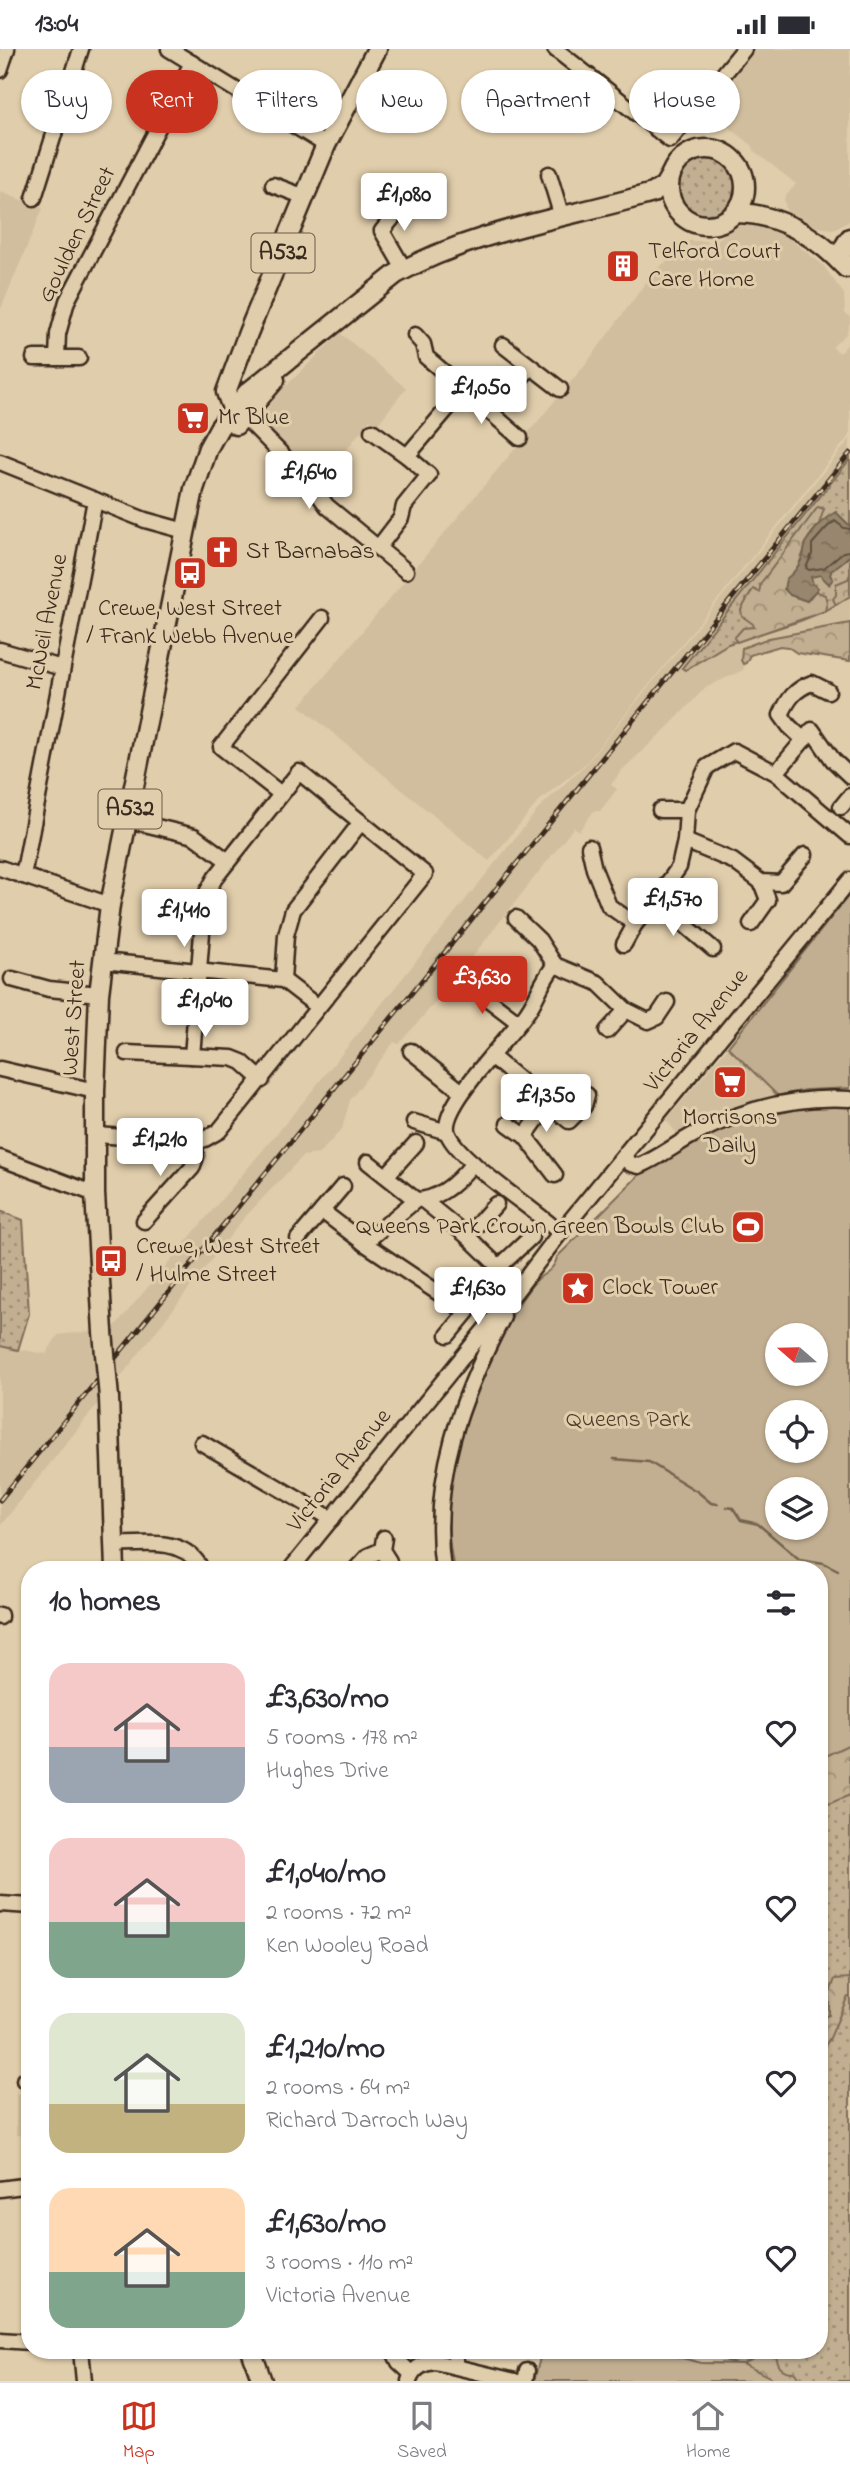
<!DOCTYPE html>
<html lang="en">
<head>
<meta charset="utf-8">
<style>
  :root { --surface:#fff; --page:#f2f2f3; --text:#2b2b33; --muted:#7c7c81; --line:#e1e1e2; --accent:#c8321e }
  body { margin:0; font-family:"Indie Flower",sans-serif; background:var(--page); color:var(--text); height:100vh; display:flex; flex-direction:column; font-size:26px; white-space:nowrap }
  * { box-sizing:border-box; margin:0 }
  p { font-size:23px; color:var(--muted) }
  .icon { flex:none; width:38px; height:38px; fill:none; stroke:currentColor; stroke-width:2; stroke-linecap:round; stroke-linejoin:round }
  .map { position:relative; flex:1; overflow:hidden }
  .panel { position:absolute; left:21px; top:1512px; width:807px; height:798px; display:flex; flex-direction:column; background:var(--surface); border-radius:28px; box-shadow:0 2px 5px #0004 }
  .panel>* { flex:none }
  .hud { position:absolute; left:21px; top:21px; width:808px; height:63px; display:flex; gap:14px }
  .needle { width:46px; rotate:290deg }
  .fabs { position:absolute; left:765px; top:1274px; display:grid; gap:14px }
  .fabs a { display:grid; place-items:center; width:63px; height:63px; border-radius:50%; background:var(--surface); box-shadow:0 2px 5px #0004; font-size:35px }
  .price { position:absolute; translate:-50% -60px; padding:0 16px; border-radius:7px; background:#fff; color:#222; font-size:23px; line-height:46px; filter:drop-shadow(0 2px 4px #0008) }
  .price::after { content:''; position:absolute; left:50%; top:42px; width:21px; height:16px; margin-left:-10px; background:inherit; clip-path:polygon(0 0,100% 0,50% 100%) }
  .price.active { background:var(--accent); color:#fff }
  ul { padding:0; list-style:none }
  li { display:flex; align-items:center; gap:21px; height:175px; padding:0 28px }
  li span { display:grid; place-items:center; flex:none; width:196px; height:140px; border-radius:21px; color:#555 }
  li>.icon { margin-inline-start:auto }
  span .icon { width:84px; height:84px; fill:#fffc; stroke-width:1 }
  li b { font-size:30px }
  h2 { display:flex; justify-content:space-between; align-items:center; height:84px; padding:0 28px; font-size:30px }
  .pill { padding:0 24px; border-radius:32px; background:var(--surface); box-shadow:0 2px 5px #0004; font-size:24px; line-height:63px }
  .pill.active { background:var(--accent); color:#fff }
  .status { display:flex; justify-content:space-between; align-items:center; height:49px; padding:0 35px; background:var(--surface); direction:ltr }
  .status svg { height:19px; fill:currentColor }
  .tab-bar { display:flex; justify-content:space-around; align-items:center; height:98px; border-top:2px solid var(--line); background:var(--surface); font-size:19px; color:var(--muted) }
  .tab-bar a { display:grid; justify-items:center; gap:4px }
  .tab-bar .active { color:var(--accent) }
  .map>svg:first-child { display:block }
  .built { fill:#d1be9e }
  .grass { fill:url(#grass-dots); stroke:#7e6c58; stroke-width:2 }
  .forest { fill:url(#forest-crowns); stroke:#7e6c58; stroke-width:2 }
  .park { fill:#c2af91; stroke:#7e6c58; stroke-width:2; fill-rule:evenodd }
  .water { fill:url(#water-ripples); stroke:#73624e; stroke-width:2 }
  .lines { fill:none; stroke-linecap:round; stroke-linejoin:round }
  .shore { stroke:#604f3e; stroke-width:2 }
  .stream { stroke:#73624e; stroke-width:2.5 }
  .minor-casing { stroke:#3b2a1e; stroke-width:19 }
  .major-casing { stroke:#3b2a1e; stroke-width:23 }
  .minor { stroke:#e0cdab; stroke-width:14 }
  .major { stroke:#e0cdab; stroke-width:18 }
  .rail-casing { stroke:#3b2a1e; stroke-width:5 }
  .rail { stroke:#e0cdab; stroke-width:2.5; stroke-dasharray:8; stroke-linecap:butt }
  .major-bridge-casing { stroke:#3b2a1e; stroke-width:23; stroke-linecap:butt }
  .major-bridge { stroke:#e0cdab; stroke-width:18 }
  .labels { text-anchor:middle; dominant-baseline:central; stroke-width:6; stroke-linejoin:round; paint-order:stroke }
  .shield { fill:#e0cdab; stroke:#6c5b48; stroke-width:2 }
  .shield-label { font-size:23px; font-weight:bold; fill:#3b2a1e }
  .street-label { font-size:24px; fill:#3b2a1e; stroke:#e0cdab }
  .poi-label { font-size:24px; fill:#3b2a1e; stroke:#e0cdab; text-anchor:start }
  .park-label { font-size:24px; fill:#4f3e2f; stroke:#e0cdab }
</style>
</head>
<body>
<div class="status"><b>13:04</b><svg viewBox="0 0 49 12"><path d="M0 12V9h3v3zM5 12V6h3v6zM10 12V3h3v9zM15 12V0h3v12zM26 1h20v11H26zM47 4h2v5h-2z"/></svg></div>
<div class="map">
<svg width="850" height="2332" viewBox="0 0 850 2332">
  <defs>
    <pattern id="grass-dots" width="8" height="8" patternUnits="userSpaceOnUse" patternTransform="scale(1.75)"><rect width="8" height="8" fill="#c2af91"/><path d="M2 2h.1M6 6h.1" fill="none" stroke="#9f8f76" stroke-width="1.8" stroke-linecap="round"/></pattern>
    <pattern id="forest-crowns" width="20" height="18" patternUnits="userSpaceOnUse" patternTransform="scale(1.75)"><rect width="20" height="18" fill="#c2af91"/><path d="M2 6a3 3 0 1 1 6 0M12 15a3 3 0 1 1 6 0" fill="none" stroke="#9f8f76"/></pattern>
    <pattern id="water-ripples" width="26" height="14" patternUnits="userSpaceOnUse" patternTransform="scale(1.75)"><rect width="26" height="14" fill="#98876e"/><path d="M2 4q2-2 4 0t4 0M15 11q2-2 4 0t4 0" fill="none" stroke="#7d6f5a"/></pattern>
  </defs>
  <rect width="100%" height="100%" fill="#e0cdab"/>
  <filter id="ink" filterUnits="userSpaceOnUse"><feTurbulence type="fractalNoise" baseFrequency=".0143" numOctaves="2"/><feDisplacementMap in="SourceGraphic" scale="14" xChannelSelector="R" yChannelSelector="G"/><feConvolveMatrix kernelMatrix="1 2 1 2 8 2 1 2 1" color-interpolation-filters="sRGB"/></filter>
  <g filter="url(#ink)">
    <!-- built -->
    <g class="built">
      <polygon points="753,0 850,0 850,172 835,180 817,178 786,161 784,149 796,135 754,102 753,97 704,59"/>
      <polygon points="0,143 43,159 0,262"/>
      <polygon points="755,172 782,184 823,216 844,245 845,264 850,268 850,273 846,285 832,298 840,304 850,292 850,386 586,714 539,752 489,812 300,657 589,311 656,220 676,206 680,192 705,192 711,195 737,177"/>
      <polygon points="340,284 406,339 377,376 370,370 329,424 318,414 309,422 262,373 263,365 279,344"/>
      <polygon points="850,390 850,410 682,619 685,621 728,595 825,562 850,547 850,574 787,585 742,599 746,614 743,621 705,639 670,676 621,722 611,736 617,740 600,762 594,762 579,782 574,778 447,940 399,995 394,993 350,1051 342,1080 319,1105 303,1107 243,1170 116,1334 112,1281 299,1058 540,758 586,715"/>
      <polygon points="728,998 778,1047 725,1065 678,1086 666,1071"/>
      <polygon points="91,1282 100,1352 0,1477 0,1297 46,1305 58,1286"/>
      <polygon points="16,2045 30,2045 30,2087 16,2086"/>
    </g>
    <!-- grass -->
    <g class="grass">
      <circle cx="707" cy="138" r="28"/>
      <polygon points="850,410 850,547 825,562 800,572 728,595 685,621 682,619"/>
      <polygon points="0,1162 23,1171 29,1265 18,1301 0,1297"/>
      <polygon points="850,1742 850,2332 785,2332 696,2301 819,2301 819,1758"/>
    </g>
    <!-- forest -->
    <g class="forest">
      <polygon points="818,458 824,460 817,481 809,488 796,524 790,546 807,552 815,542 825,546 827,553 825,562 737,593 734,589 743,579 754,578 753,575 742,567 741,561 753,540 759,543 761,534"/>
      <polygon points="850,525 850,547 836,556 833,550 836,546 836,535 848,530"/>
      <polygon points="850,574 850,612 797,604 788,598 780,597 750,606 746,614 743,615 741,611 742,599 769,589"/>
      <polygon points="850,1670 850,1705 848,1709 850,1710 850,1746 819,1759 819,1683"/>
      <polygon points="850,1929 850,1947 847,1949 830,1989 819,2006 819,1970 829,1966 829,1946 835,1930"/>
      <path d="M653 2301 701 2314 743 2315 770 2302 775 2304C778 2317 780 2323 794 2323L801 2332H754Z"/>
    </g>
    <!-- park -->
    <g class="park">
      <polygon points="850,845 850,1039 806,1041 778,1047 728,998"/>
      <path d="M838 1056 850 1057V1695L819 1710V1521H454C452 1508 449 1496 449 1483 445 1406 481 1318 520 1253 525 1246 533 1233 540 1228 548 1223 555 1218 557 1208L638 1127 690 1094 741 1072 800 1060ZM777 1286H816V1325H777ZM777 1363H816V1402H777ZM777 1440H816V1479H777Z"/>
      <polygon points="542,2301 653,2301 701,2314 743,2315 770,2328 772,2332 534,2332"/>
    </g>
    <!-- water -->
    <path class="water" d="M836 463 850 477V507L832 521 830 526 833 530 829 535 820 526 811 528 813 535 818 539 807 552 790 546 784 540 786 530C797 522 805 508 805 494 813 481 823 470 836 463Z"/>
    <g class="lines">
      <!-- shore -->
      <path class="shore" d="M850 480 844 479 835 472C828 475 818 489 812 495V505L806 519 809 521 824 519 843 503 850 502"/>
      <!-- stream -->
      <g class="stream">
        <polyline points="614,1410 649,1413 698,1443 711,1454 718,1455"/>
        <polyline points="727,1458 733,1459 741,1471 758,1475 799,1510 824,1514 838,1521"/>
      </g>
      <!-- minor casing -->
      <g class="minor-casing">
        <g id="minor">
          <polyline points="169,0 326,96"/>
          <polyline points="555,0 670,91 744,0"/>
          <polyline points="0,21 7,0"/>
          <polyline points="549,125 562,168"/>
          <polyline points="273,136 305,148"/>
          <polyline points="34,149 81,0"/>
          <polyline points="404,220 382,182 395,166 425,154"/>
          <polyline points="503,296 560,340"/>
          <polyline points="34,309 79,309"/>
          <polyline points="57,309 58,285 67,252 192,14"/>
          <polyline points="464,340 520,389"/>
          <polyline points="490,362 531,318"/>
          <polyline points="244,367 311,435 327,457 406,522"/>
          <polyline points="372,382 407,407"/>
          <polyline points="0,413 145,471 185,482"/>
          <polyline points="378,499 401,469 404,457 429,426 407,407 464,340 426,308 423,295 415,286"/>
          <polyline points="0,601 62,619"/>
          <path d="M804 691 789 677 781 666C788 650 795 640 812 634L828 642"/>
          <polyline points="776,724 812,681 833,711 850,727"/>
          <polyline points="281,745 221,698 322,569"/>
          <polyline points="841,758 850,747"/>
          <polyline points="660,761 687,761"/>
          <polyline points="128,771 194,787 228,812"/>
          <polyline points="685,792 733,812 761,833 781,834 805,806"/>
          <polyline points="589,798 594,820 609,857 635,875"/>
          <polyline points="0,819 110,856"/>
          <polyline points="23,827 95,451"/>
          <polyline points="656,851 713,900"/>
          <polyline points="516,869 539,891 555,916"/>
          <polyline points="751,875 768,851 761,833"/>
          <polyline points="624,895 635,875 656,851 679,818 685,792 687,761 707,718 734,702 776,724 850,787"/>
          <polyline points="103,912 283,931 318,958"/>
          <polyline points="12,930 49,940 99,945"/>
          <polyline points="283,931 286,886 293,861 361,773"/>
          <polyline points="467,934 518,973"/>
          <polyline points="607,982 626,961"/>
          <polyline points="411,1002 462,1043"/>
          <polyline points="127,1004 232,1009 242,1013 262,1031"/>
          <polyline points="492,1008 569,1072 584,1057 587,1046"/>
          <polyline points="0,1020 95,1042"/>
          <polyline points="414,1073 447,1083"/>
          <polyline points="508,1075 525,1087 555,1126"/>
          <polyline points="96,1086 195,1093 205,1090 219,1082 425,825 299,723 215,829 205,847 192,1007"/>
          <polyline points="525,1087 549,1054"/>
          <path d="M623 1108 631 1115 639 1117C659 1109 676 1095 695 1085 743 1060 796 1047 850 1050"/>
          <polyline points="0,1109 95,1145"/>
          <polyline points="368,1113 416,1151"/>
          <polyline points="387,1126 416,1094"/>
          <polyline points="423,1151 467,1187 496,1155"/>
          <polyline points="322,1162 364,1194 467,1263 448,1286"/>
          <polyline points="144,1172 192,1119 196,1108 195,1093"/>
          <path d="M560 1184C535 1160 459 1112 448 1085 437 1058 512 987 528 962 539 946 541 932 555 916L598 934 626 961 648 972 657 968 667 953"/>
          <polyline points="467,1187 499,1218 531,1188"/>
          <polyline points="298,1190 343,1137"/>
          <path d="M364 1194 416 1151C440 1151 459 1132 473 1114"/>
          <polyline points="491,1232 499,1218"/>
          <polyline points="202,1394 332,1470"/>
          <polyline points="384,1489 382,1501 389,1512"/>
          <path d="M114 1496C143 1495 182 1488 199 1516"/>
          <polyline points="290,1521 516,1242 560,1184 850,831"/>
          <polyline points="355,1521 368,1507 382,1501"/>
          <path d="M443 1521C430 1430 462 1347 503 1268"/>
          <polyline points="0,1568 0,1566"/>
          <polyline points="0,1855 30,1857"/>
          <polyline points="24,2031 30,2031"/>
          <polyline points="0,2140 30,2136"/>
          <polyline points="0,2291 30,2293"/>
          <polyline points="81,2301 84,2332"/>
          <polyline points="393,2301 399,2313 412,2325"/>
          <polyline points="454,2317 457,2301"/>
          <path d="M409 2332C413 2320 422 2314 435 2313L515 2332"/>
          <polyline points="525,2332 527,2322"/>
        </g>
      </g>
      <!-- major casing -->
      <g class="major-casing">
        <g id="major">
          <circle cx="707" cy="138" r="38"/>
          <path d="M735 164C776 164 815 186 843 216"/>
          <path d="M846 219C838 208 842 199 850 189"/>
          <polyline points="244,367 233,362 226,343 248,284 326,96 377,0"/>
          <polyline points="236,376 275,331"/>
          <path d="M103 1283 95 1145V1042L99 945 110 856 194 440 208 399 219 379 247 344 396 225C476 181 566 169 653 144L664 137 671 125"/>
          <polyline points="109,1349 115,1521"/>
          <polyline points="251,2301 262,2332"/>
        </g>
      </g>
      <!-- minor -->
      <use href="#minor" class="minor"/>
      <!-- major -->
      <use href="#major" class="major"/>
      <!-- rail casing -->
      <g class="rail-casing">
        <polyline id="rail" points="0,1451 850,404"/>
      </g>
      <!-- rail -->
      <use href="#rail" class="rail"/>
      <!-- major-bridge casing -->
      <g class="major-bridge-casing">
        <polyline id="major-bridge" points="103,1283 109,1349"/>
      </g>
      <!-- major-bridge -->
      <use href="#major-bridge" class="major-bridge"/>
    </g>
  </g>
  <!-- icons -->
  <defs>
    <g id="building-square" transform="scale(1.75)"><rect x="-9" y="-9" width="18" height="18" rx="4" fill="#c8321e" stroke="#e0cdab"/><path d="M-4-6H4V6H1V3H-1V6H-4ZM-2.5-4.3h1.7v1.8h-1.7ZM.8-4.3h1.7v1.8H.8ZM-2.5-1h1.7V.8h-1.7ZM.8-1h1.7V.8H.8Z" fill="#fff"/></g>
    <g id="supermarket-square" transform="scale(1.75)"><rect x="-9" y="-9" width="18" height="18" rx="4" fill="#c8321e" stroke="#e0cdab"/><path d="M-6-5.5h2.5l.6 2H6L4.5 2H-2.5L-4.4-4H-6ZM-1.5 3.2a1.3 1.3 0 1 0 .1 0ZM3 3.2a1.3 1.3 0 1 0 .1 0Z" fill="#fff"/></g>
    <g id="church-square" transform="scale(1.75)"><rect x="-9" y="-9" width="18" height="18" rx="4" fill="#c8321e" stroke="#e0cdab"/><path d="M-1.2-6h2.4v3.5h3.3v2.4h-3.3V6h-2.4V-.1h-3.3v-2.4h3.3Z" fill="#fff"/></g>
    <g id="bus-square" transform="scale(1.75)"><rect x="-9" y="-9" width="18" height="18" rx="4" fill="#c8321e" stroke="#e0cdab"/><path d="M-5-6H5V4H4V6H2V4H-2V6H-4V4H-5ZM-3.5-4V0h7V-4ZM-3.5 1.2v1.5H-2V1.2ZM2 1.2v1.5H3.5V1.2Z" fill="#fff"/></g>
    <g id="stadium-square" transform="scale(1.75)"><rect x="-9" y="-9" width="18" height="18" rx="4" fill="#c8321e" stroke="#e0cdab"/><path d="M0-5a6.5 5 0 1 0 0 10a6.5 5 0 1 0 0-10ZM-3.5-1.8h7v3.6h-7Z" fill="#fff"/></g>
    <g id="sight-square" transform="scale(1.75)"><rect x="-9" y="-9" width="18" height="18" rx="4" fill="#c8321e" stroke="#e0cdab"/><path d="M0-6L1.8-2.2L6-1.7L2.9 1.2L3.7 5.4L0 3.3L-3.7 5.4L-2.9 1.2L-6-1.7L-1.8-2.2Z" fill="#fff"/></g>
  </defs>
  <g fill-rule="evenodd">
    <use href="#building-square" x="623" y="217"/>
    <use href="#supermarket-square" x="193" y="369"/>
    <use href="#church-square" x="222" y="503"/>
    <use href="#bus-square" x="190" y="524"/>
    <use href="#supermarket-square" x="730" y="1033"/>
    <use href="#stadium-square" x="748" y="1178"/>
    <use href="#bus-square" x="111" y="1212"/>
    <use href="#sight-square" x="578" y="1239"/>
  </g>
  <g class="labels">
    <!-- shield labels -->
    <g class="shield">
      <rect x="251.5" y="184.5" width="63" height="39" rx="5"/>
      <rect x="98.5" y="740.5" width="63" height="39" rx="5"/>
    </g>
    <g class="shield-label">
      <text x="283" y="204">A532</text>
      <text x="130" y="760">A532</text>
    </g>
    <!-- street labels -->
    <g class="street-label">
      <text transform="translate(78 186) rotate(-64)">Goulden Street</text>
      <text transform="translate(48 573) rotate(-79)">McNeil Avenue</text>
      <text transform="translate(75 969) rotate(-86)">West Street</text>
      <text transform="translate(697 982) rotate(-51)">Victoria Avenue</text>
      <text transform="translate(340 1422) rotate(-51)">Victoria Avenue</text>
    </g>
    <!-- poi labels -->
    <g class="poi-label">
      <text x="648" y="203">Telford Court<tspan x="648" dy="28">Care Home</tspan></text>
      <text x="218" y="369">Mr Blue</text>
      <text x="246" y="503">St Barnabas</text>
      <text x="190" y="560" text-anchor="middle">Crewe, West Street<tspan x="190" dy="28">/ Frank Webb Avenue</tspan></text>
      <text x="730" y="1069" text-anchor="middle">Morrisons<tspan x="730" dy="28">Daily</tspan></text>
      <text x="724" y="1178" text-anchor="end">Queens Park Crown Green Bowls Club</text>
      <text x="136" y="1198">Crewe, West Street<tspan x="136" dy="28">/ Hulme Street</tspan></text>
      <text x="602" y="1239">Clock Tower</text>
    </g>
    <!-- park labels -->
    <g class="park-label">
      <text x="628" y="1371">Queens Park</text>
    </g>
  </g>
</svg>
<div class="fabs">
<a><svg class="needle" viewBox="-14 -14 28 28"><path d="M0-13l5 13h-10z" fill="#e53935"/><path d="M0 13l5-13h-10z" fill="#7c7c81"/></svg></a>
<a><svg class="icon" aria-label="locate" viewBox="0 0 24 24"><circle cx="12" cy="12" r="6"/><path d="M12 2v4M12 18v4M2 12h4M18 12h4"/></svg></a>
<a><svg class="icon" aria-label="layers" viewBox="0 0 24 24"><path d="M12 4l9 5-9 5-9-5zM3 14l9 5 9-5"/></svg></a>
</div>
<b class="price" style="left:404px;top:184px">£1,080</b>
<b class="price" style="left:481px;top:377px">£1,050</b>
<b class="price" style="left:309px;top:462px">£1,640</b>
<b class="price" style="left:673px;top:889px">£1,570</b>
<b class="price" style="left:184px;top:900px">£1,410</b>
<b class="price active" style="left:482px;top:967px">£3,630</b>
<b class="price" style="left:205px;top:990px">£1,040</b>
<b class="price" style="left:546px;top:1085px">£1,350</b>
<b class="price" style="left:160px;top:1129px">£1,210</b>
<b class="price" style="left:478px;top:1278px">£1,630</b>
<div class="hud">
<a class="pill">Buy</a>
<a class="pill active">Rent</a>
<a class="pill">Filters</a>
<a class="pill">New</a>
<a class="pill">Apartment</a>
<a class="pill">House</a>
</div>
<section class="panel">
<h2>10 homes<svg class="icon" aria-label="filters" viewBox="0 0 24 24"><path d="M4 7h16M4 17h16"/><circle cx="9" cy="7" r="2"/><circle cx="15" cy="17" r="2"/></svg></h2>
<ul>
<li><span style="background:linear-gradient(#f6c9c9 60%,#9aa5b1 0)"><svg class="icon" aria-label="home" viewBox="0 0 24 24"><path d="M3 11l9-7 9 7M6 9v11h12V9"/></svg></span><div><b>£3,630/mo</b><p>5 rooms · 178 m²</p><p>Hughes Drive</p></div><svg class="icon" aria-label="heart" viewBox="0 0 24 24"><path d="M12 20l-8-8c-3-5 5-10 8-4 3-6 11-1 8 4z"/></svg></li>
<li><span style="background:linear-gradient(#f6c9c9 60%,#7fa58c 0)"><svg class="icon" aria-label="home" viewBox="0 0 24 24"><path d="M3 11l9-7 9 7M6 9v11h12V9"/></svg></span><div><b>£1,040/mo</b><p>2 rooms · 72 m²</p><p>Ken Wooley Road</p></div><svg class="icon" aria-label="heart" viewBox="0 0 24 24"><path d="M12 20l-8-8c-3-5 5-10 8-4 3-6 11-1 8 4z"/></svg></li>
<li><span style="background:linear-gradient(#dfe7d0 65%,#c2b280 0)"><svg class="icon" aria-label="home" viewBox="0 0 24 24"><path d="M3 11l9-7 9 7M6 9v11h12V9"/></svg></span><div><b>£1,210/mo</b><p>2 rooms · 64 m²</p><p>Richard Darroch Way</p></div><svg class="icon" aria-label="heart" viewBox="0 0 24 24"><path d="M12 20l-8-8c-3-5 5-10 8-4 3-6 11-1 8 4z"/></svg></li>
<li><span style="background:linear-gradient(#ffd9b3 60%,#7fa58c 0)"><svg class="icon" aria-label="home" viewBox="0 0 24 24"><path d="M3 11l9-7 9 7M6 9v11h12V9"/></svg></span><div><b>£1,630/mo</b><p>3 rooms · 110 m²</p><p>Victoria Avenue</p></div><svg class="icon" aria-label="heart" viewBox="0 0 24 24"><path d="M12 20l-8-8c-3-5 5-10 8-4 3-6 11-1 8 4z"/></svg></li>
</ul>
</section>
</div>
<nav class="tab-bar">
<a class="active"><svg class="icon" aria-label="map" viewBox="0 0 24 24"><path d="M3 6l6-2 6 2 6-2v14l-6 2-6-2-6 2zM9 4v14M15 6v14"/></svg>Map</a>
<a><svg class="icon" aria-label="saved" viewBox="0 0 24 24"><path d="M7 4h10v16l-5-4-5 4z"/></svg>Saved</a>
<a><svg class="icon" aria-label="home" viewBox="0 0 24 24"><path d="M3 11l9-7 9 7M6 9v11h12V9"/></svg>Home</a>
</nav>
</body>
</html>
